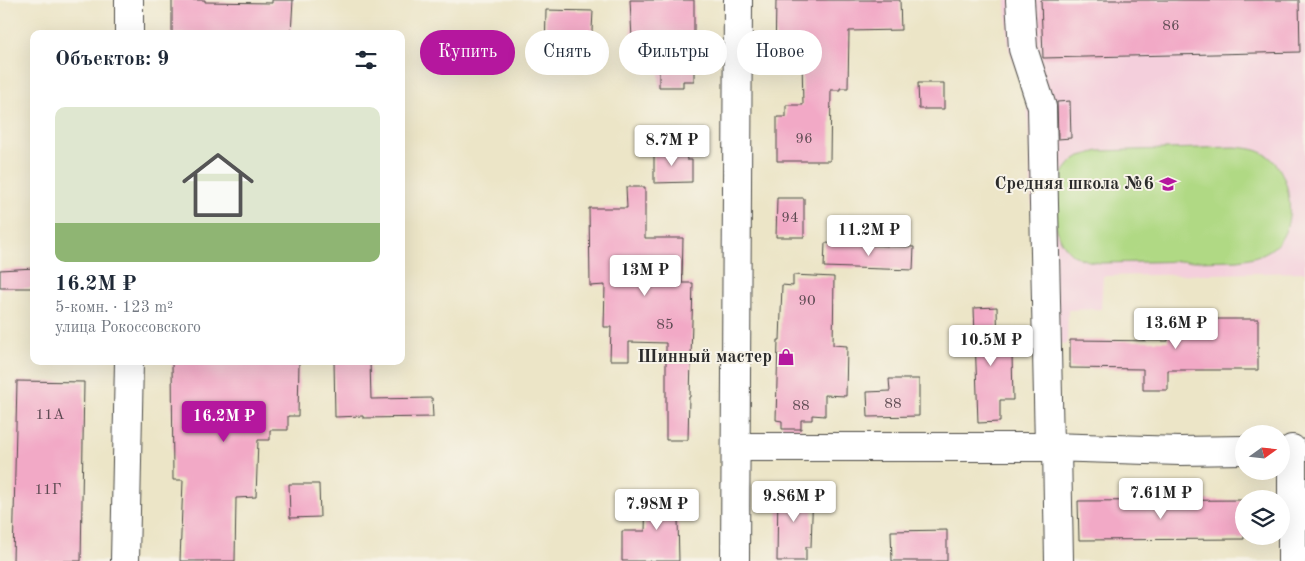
<!DOCTYPE html>
<html lang="ru">
<head>
<meta charset="utf-8">
<style>
  :root { --surface:#fff; --page:#f2f2f3; --text:#1f2937; --muted:#747a83; --accent:#b5179e }
  body { margin:0; font-family:"Old Standard TT",serif; background:var(--page); color:var(--text); height:100vh; display:flex; flex-direction:column; font-size:19px; white-space:nowrap }
  * { box-sizing:border-box; margin:0 }
  p { font-size:16px; color:var(--muted) }
  .icon { flex:none; width:28px; height:28px; fill:none; stroke:currentColor; stroke-width:2; stroke-linecap:round; stroke-linejoin:round }
  .map { position:relative; flex:1; overflow:hidden }
  .side { position:absolute; left:30px; top:30px; width:375px; height:335px; display:flex; flex-direction:column; background:var(--surface); border-radius:10px; box-shadow:0 5px 20px #0002 }
  .side>* { flex:none }
  .hud { position:absolute; left:420px; top:30px; width:475px; height:45px; display:flex; gap:10px }
  .needle { width:32px; rotate:75deg }
  .fabs { position:absolute; left:1235px; top:425px; display:grid; gap:10px }
  .fabs a { display:grid; place-items:center; width:55px; height:55px; border-radius:50%; background:var(--surface); box-shadow:0 5px 20px #0002; font-size:25px }
  .price { position:absolute; translate:-50% -42px; padding:0 11px; border-radius:5px; background:#fff; color:#222; font-size:16px; line-height:32px; filter:drop-shadow(0 1px 2px #0008) }
  .price::after { content:''; position:absolute; left:50%; top:30px; width:15px; height:11px; margin-left:-8px; background:inherit; clip-path:polygon(0 0,100% 0,50% 100%) }
  .price.current { background:var(--accent); color:#fff }
  ul { padding:0; list-style:none }
  li { display:grid; align-content:center; gap:10px; height:265px; padding:0 25px }
  li span { display:grid; place-items:center; height:155px; border-radius:10px; color:#555 }
  li>.icon { margin-inline-start:auto }
  span .icon { width:90px; height:90px; fill:#fffc; stroke-width:1 }
  li b { font-size:21px }
  h2 { display:flex; justify-content:space-between; align-items:center; height:60px; padding:0 25px; font-size:21px }
  .tag { padding:0 18px; border-radius:22px; background:var(--surface); box-shadow:0 5px 20px #0002; font-size:18px; line-height:45px }
  .tag.current { background:var(--accent); color:#fff }
  .map>svg:first-child { display:block }
  .built { fill:#f4cfdc }
  .green { fill:#b0d984; stroke:#6e8258 }
  .building { fill:#f2a9c6 }
  .lines { fill:none; stroke-linecap:round; stroke-linejoin:round }
  .minor-casing { stroke:#484742; stroke-width:30 }
  .minor { stroke:#fff; stroke-width:28 }
  .labels { text-anchor:middle; dominant-baseline:central; stroke-width:4; stroke-linejoin:round; paint-order:stroke }
  .number-label { font-size:15px; fill:#5d4a52 }
  .poi-label { font-size:18px; font-weight:bold; fill:#2b2b2b; stroke:#f7f3e8; text-anchor:end }
</style>
</head>
<body>
<div class="map">
<svg width="1305" height="561" viewBox="0 0 1305 561">
  <rect width="100%" height="100%" fill="#f7f3e8"/>
  <filter id="ink" filterUnits="userSpaceOnUse"><feTurbulence type="fractalNoise" baseFrequency=".02" numOctaves="2"/><feDisplacementMap in="SourceGraphic" scale="10" xChannelSelector="R" yChannelSelector="G"/><feConvolveMatrix kernelMatrix="1 2 1 2 8 2 1 2 1" color-interpolation-filters="sRGB"/></filter>
  <filter id="wash" filterUnits="userSpaceOnUse"><feTurbulence type="fractalNoise" baseFrequency=".0096" numOctaves="4" result="noise"/><feDisplacementMap in="SourceGraphic" scale="20" xChannelSelector="R" yChannelSelector="G"/><feGaussianBlur stdDeviation="1.12" result="paint"/><feColorMatrix in="noise" values="0 0 0 0 0 0 0 0 0 0 0 0 0 0 0 0 0 1.4 0 .05"/><feComposite in="paint" operator="in"/></filter>
  <g filter="url(#wash)">
    <rect width="100%" height="100%" fill="#ece5c7"/>
    <!-- built -->
    <polygon class="built" points="1006,0 1305,0 1305,272 1103,276 1101,309 1068,310 1067,344 1038,341 1027,97 1008,46"/>
    <!-- green -->
    <path class="green" d="M1235 147C1246 148 1259 149 1268 156 1291 173 1297 220 1279 242 1269 254 1253 258 1238 260L1100 263C1089 261 1080 260 1071 253 1045 231 1050 172 1080 156 1086 154 1093 153 1099 151Z"/>
    <g id="blocks">
      <!-- building -->
      <g class="building">
        <polygon points="172,0 205,0 205,2 272,3 272,0 293,0 291,34 172,34"/>
        <polygon points="630,0 694,0 694,81 683,81 683,87 659,87 659,59 633,58"/>
        <polygon points="776,0 900,0 901,30 849,31 848,88 840,88 840,90 831,90 830,161 777,161 777,117 786,117 786,105 803,105 802,60 775,60"/>
        <polygon points="1041,0 1299,0 1300,52 1043,58"/>
        <polygon points="546,10 593,11 591,50 570,49 570,57 545,56"/>
        <polygon points="918,83 944,83 944,109 919,109"/>
        <polygon points="1070,101 1071,138 1058,139 1057,102"/>
        <polygon points="679,148 680,154 686,154 687,160 692,160 692,182 654,183 654,149"/>
        <polygon points="626,187 645,187 645,238 683,238 682,283 693,283 690,397 689,397 688,440 666,440 666,343 629,342 629,360 610,360 611,327 604,327 605,285 590,286 589,208 627,208"/>
        <polygon points="777,198 804,198 804,237 776,237"/>
        <polygon points="825,243 914,247 913,270 824,267"/>
        <polygon points="34,268 34,288 0,288 0,270"/>
        <polygon points="793,275 834,277 833,345 847,346 846,396 825,395 825,416 812,415 812,420 801,420 801,429 782,429 782,421 776,420 778,340 780,340 782,285 793,286"/>
        <polygon points="997,307 998,355 1012,354 1013,400 1000,400 1000,422 978,423 974,308"/>
        <polygon points="1168,319 1258,319 1258,370 1168,370 1168,390 1143,390 1143,369 1070,368 1070,340 1168,341"/>
        <polygon points="172,361 299,361 298,416 288,416 288,430 270,430 270,440 258,440 256,497 236,498 235,561 180,561 183,480 173,480"/>
        <polygon points="334,361 370,361 371,399 432,398 433,417 363,418 363,416 335,417"/>
        <polygon points="889,379 919,379 919,416 868,417 867,392 890,391"/>
        <polygon points="17,381 84,382 81,561 13,561"/>
        <polygon points="289,484 319,484 320,517 290,518"/>
        <polygon points="778,487 813,488 811,547 806,547 806,561 777,561"/>
        <polygon points="649,493 671,493 671,497 688,498 688,519 678,519 679,561 622,561 622,531 645,531 646,497 649,497"/>
        <polygon points="1244,500 1244,539 1079,540 1078,501"/>
        <polygon points="947,530 947,561 892,561 891,531"/>
      </g>
    </g>
  </g>
  <g filter="url(#ink)">
    <use href="#blocks" fill-opacity="0" stroke="#484742" stroke-width="1"/>
    <g class="lines">
      <!-- minor casing -->
      <g class="minor-casing">
        <g id="minor">
          <polyline points="129,0 129,34"/>
          <polyline points="1020,0 1023,49 1042,107 1049,447"/>
          <polyline points="736,447 1049,447 1180,451 1244,450"/>
          <polyline points="1057,447 1059,561"/>
          <polyline points="1292,449 1292,561"/>
          <polyline points="125,561 129,361"/>
          <polyline points="735,561 738,0"/>
        </g>
      </g>
      <!-- minor -->
      <use href="#minor" class="minor"/>
    </g>
  </g>
  <!-- icons -->
  <defs>
    <g id="school-bare" transform="scale(1.35)"><path d="M0-5L7-2L0 1L-7-2ZM-4 1L0 2.5L4 1V4Q0 6-4 4Z" fill="#b5179e" stroke="#f7f3e8" stroke-width="2.5" paint-order="stroke"/></g>
    <g id="shop-bare" transform="scale(1.35)"><path d="M-5-2.5h2.3a2.7 3.5 0 0 1 5.4 0H5L5.5 6h-11ZM-1.5-2.5h3a1.5 2.3 0 0 0-3 0Z" fill="#b5179e" stroke="#f7f3e8" stroke-width="2.5" paint-order="stroke"/></g>
  </defs>
  <g fill-rule="evenodd">
    <use href="#school-bare" x="1168" y="184"/>
    <use href="#shop-bare" x="786" y="357"/>
  </g>
  <g class="labels">
    <!-- number labels -->
    <g class="number-label">
      <text x="1171" y="26">86</text>
      <text x="804" y="139">96</text>
      <text x="790" y="218">94</text>
      <text x="807" y="301">90</text>
      <text x="665" y="325">85</text>
      <text x="893" y="404">88</text>
      <text x="801" y="406">88</text>
      <text x="50" y="415">11А</text>
      <text x="48" y="490">11Г</text>
    </g>
    <!-- poi labels -->
    <g class="poi-label">
      <text x="1154" y="184">Средняя школа №6</text>
      <text x="772" y="357">Шинный мастер</text>
    </g>
  </g>
</svg>
<div class="fabs">
<a><svg class="needle" viewBox="-14 -14 28 28"><path d="M0-13l5 13h-10z" fill="#e53935"/><path d="M0 13l5-13h-10z" fill="#747a83"/></svg></a>
<a><svg class="icon" aria-label="layers" viewBox="0 0 24 24"><path d="M12 4l9 5-9 5-9-5zM3 14l9 5 9-5"/></svg></a>
</div>
<b class="price" style="left:672px;top:167px">8.7M ₽</b>
<b class="price" style="left:869px;top:257px">11.2M ₽</b>
<b class="price" style="left:645px;top:297px">13M ₽</b>
<b class="price" style="left:1176px;top:350px">13.6M ₽</b>
<b class="price" style="left:991px;top:367px">10.5M ₽</b>
<b class="price current" style="left:224px;top:443px">16.2M ₽</b>
<b class="price" style="left:1161px;top:520px">7.61M ₽</b>
<b class="price" style="left:794px;top:523px">9.86M ₽</b>
<b class="price" style="left:657px;top:531px">7.98M ₽</b>
<div class="hud">
<a class="tag current">Купить</a>
<a class="tag">Снять</a>
<a class="tag">Фильтры</a>
<a class="tag">Новое</a>
</div>
<section class="side">
<h2>Объектов: 9<svg class="icon" aria-label="filters" viewBox="0 0 24 24"><path d="M4 7h16M4 17h16"/><circle cx="9" cy="7" r="2"/><circle cx="15" cy="17" r="2"/></svg></h2>
<ul>
<li><span style="background:linear-gradient(#dfe7d0 75%,#8fb573 0)"><svg class="icon" aria-label="home" viewBox="0 0 24 24"><path d="M3 11l9-7 9 7M6 9v11h12V9"/></svg></span><div><b>16.2M ₽</b><p>5-комн. · 123 m²</p><p>улица Рокоссовского</p></div></li>
</ul>
</section>
</div>
</body>
</html>
